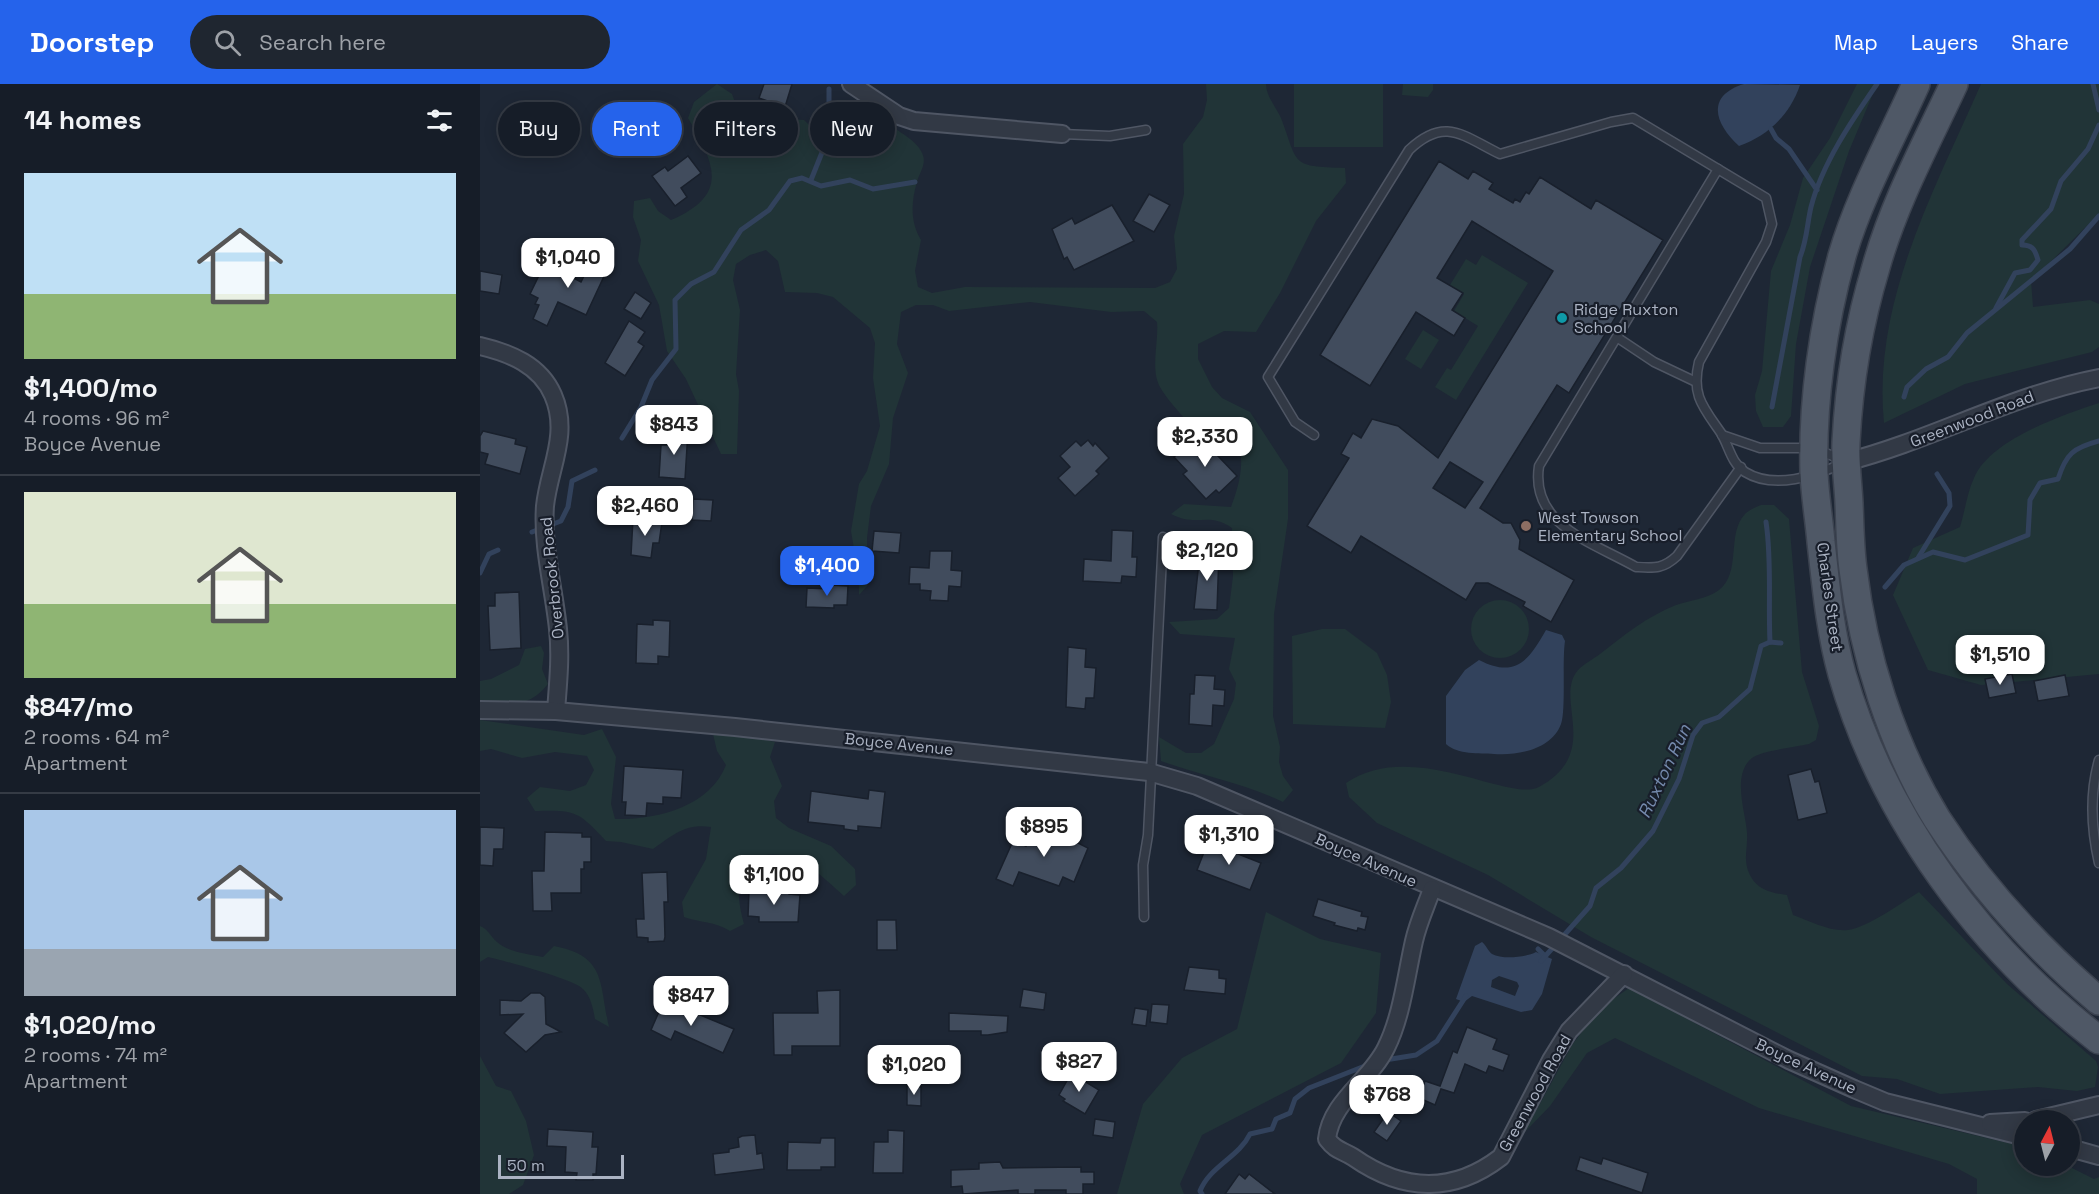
<!DOCTYPE html>
<html lang="en">
<head>
<meta charset="utf-8">
<style>
  :root { --surface:#161d28; --page:#1f2630; --text:#f1f3f6; --muted:#9ea2a8; --line:#353b45; --accent:#2563eb }
  body { margin:0; font-family:"Space Grotesk",sans-serif; background:var(--page); color:var(--text); height:100vh; display:flex; flex-direction:column; font-size:22px; white-space:nowrap }
  * { box-sizing:border-box; margin:0 }
  p { font-size:20px; color:var(--muted) }
  .icon { flex:none; width:33px; height:33px; fill:none; stroke:currentColor; stroke-width:2; stroke-linecap:round; stroke-linejoin:round }
  .map { position:relative; flex:1; overflow:hidden }
  .drawer { display:flex; flex-direction:column; background:var(--surface); width:480px }
  .drawer>* { flex:none }
  .hud { position:absolute; left:18px; top:18px; width:570px; height:54px; display:flex; gap:12px }
  .needle { width:39px; rotate:7deg }
  .fabs { position:absolute; left:1534px; top:1026px; display:grid; gap:12px }
  .fabs a { display:grid; place-items:center; width:66px; height:66px; border-radius:50%; background:var(--surface); box-shadow:0 3px 15px #0003,0 0 0 2px var(--line); font-size:30px }
  .scale { position:absolute; left:18px; bottom:15px; width:126px; box-sizing:border-box; padding-left:6px; border:3px solid #abb3c3; border-top:0; font-size:16px; line-height:21px; white-space:nowrap; color:#abb3c3; -webkit-text-stroke:4px #181e2a; paint-order:stroke }
  .price { position:absolute; translate:-50% -51px; padding:0 14px; border-radius:12px; background:#fff; color:#222; font-size:20px; line-height:39px; filter:drop-shadow(0 2px 3px #0008) }
  .price::after { content:''; position:absolute; left:50%; top:36px; width:18px; height:14px; margin-left:-9px; background:inherit; clip-path:polygon(0 0,100% 0,50% 100%) }
  .price.active { background:var(--accent); color:#fff }
  ul { padding:0; list-style:none }
  li { display:grid; align-content:center; gap:12px; height:318px; padding:0 24px }
  li+li { border-top:2px solid var(--line) }
  li span { display:grid; place-items:center; height:186px; border-radius:0px; color:#555 }
  li>.icon { margin-inline-start:auto }
  span .icon { width:108px; height:108px; fill:#fffc; stroke-width:1 }
  li b { font-size:26px }
  h2 { display:flex; justify-content:space-between; align-items:center; height:72px; padding:0 24px; font-size:26px }
  .pill { padding:0 21px; border-radius:27px; background:var(--surface); box-shadow:0 3px 15px #0003,0 0 0 2px var(--line); font-size:21px; line-height:54px }
  .pill.active { background:var(--accent); color:#fff }
  header { display:flex; align-items:center; gap:36px; box-sizing:border-box; height:84px; padding:0 30px; background:var(--accent); color:#fff }
  header strong { font-size:28px }
  nav { display:flex; gap:33px; margin-inline-start:auto; font-size:21px }
  .search { width:420px; height:54px; background:var(--page); display:flex; align-items:center; gap:15px; box-sizing:border-box; padding:0 21px; border-radius:33px; color:var(--muted); font-size:22px }
  main { display:flex; flex:1; min-height:0 }
  .map>svg:first-child { display:block }
  .green { fill:#213437 }
  .water { fill:#32425c; fill-rule:evenodd }
  .lines { fill:none; stroke-linecap:round; stroke-linejoin:round }
  .stream { stroke:#32425c; stroke-width:5 }
  .building { fill:#414c5d; stroke:#19202c; stroke-width:1.5; fill-rule:evenodd }
  .lane-casing { stroke:#4f5664; stroke-width:11 }
  .street-casing { stroke:#4f5664; stroke-width:20 }
  .primary-casing { stroke:#3b424f; stroke-width:30 }
  .lane { stroke:#323945; stroke-width:8 }
  .street { stroke:#323945; stroke-width:16 }
  .primary { stroke:#4f5866; stroke-width:27 }
  .culture-dot { fill:#0f9aa8; stroke:#181e2a; stroke-width:2 }
  .education-dot { fill:#8d6e63; stroke:#181e2a; stroke-width:2 }
  .labels { text-anchor:middle; dominant-baseline:central; stroke-width:4.5; stroke-linejoin:round; paint-order:stroke }
  .poi-label { font-size:16px; fill:#abb3c3; stroke:#181e2a; text-anchor:start }
  .street-label { font-size:16px; fill:#abb3c3; stroke:#181e2a }
  .water-label { font-size:18px; font-style:italic; fill:#7489ac; stroke:#181e2a }
</style>
</head>
<body>
<header>
<strong>Doorstep</strong>
<div class="search"><svg class="icon" aria-label="search" viewBox="0 0 24 24"><circle cx="10" cy="10" r="6"/><path d="M15 15l6 6"/></svg>Search here</div>
<nav><a>Map</a><a>Layers</a><a>Share</a></nav>
</header>
<main>
<section class="drawer">
<h2>14 homes<svg class="icon" aria-label="filters" viewBox="0 0 24 24"><path d="M4 7h16M4 17h16"/><circle cx="9" cy="7" r="2"/><circle cx="15" cy="17" r="2"/></svg></h2>
<ul>
<li><span style="background:linear-gradient(#bfe0f5 65%,#8fb573 0)"><svg class="icon" aria-label="home" viewBox="0 0 24 24"><path d="M3 11l9-7 9 7M6 9v11h12V9"/></svg></span><div><b>$1,400/mo</b><p>4 rooms · 96 m²</p><p>Boyce Avenue</p></div></li>
<li><span style="background:linear-gradient(#dfe7d0 60%,#8fb573 0)"><svg class="icon" aria-label="home" viewBox="0 0 24 24"><path d="M3 11l9-7 9 7M6 9v11h12V9"/></svg></span><div><b>$847/mo</b><p>2 rooms · 64 m²</p><p>Apartment</p></div></li>
<li><span style="background:linear-gradient(#a9c7e8 75%,#9aa5b1 0)"><svg class="icon" aria-label="home" viewBox="0 0 24 24"><path d="M3 11l9-7 9 7M6 9v11h12V9"/></svg></span><div><b>$1,020/mo</b><p>2 rooms · 74 m²</p><p>Apartment</p></div></li>
</ul>
</section>
<div class="map">
<svg width="1619" height="1110" viewBox="0 0 1619 1110">
  <rect width="100%" height="100%" fill="#1e2735"/>
  <!-- green -->
  <g class="green">
    <path d="M237 0 252 10 263 40 295 43 308 35 324 36C345 58 358 47 376 27 393 27 399 32 413 43 421 49 436 57 441 67 448 79 440 87 437 98 431 118 430 138 441 156L435 187 438 203 452 209 485 203 675 204 690 198 697 185 694 152 704 110 703 60 723 33 727 16 726 0H786C786 12 796 23 801 34 819 82 810 82 865 84L866 99 836 137 800 209 776 248 744 247 718 260V275L732 303 742 314 770 328 808 386V435L794 530 793 632 800 663 799 678 803 692 813 706 803 718C764 699 722 692 681 677L679 653 706 669H721L734 660 754 615 756 599 749 585 755 554 700 550 689 538 737 535 749 524 753 492 752 444C727 427 718 444 691 430L704 420 751 423C759 402 771 363 747 349 743 347 737 347 733 345 720 340 719 335 703 333 696 324 686 314 680 303 670 286 679 257 677 238L664 227 631 228 550 218 469 227 453 221H436L421 228 417 260 428 289 413 334 409 380 391 422 387 454 388 501 379 511V495L371 447 379 400 387 387 400 342 393 294 395 259 390 244 353 213 337 209 305 208 298 177 286 166 270 171 256 180 253 196 260 226 256 290 259 307 257 370H241L206 295 187 267 179 221 158 177 161 156 153 133 154 117 170 114 178 127 191 136C251 110 234 79 208 34L214 18Z"/>
    <rect x="814" y="0" width="89" height="63"/>
    <polygon points="923,0 953,0 953,6 948,13 922,11"/>
    <polygon points="1377,0 1397,0 1369,67 1330,183 1316,260 1311,332 1303,343 1283,343 1276,327 1275,311 1282,287 1291,187 1310,141 1323,94 1350,54"/>
    <path d="M1501 0H1619V130L1551 197 1553 223 1610 216 1619 220V263L1612 268 1485 300 1404 339C1392 219 1454 107 1501 0Z"/>
    <polygon points="1002,171 1048,199 976,316 955,303 967,284 971,286 998,242 974,227 984,210 970,201 986,175 996,181"/>
    <polygon points="943,246 959,256 941,285 925,275"/>
    <path d="M1619 319V590L1501 601 1448 586 1413 511 1433 464 1480 443C1485 427 1487 409 1494 394 1510 356 1582 331 1619 319Z"/>
    <path d="M1281 421H1294L1309 435 1322 588 1339 642 1336 656 1329 660C1316 663 1281 667 1272 674 1251 691 1266 729 1267 749 1268 766 1262 777 1271 793 1279 807 1293 809 1307 811L1313 831C1330 837 1350 848 1368 846 1389 843 1421 819 1439 808L1527 900 1616 977 1618 983 1615 1003 1597 1007 1558 1003 1460 1010 1417 995 1382 992 1111 853 1008 791 897 739 869 713 866 699C909 669 967 687 1014 700 1027 703 1047 709 1059 703 1123 668 1073 615 1098 586 1104 580 1113 575 1120 570 1144 551 1168 532 1196 521 1209 517 1229 514 1239 506 1262 488 1246 450 1265 430 1269 426 1276 423 1281 421Z"/>
    <circle cx="1020" cy="545" r="29"/>
    <polygon points="842,545 865,545 897,569 907,591 911,618 905,644 813,640 812,552"/>
    <path d="M61 562 64 569 62 585 68 600C48 625 29 620 0 621V597L11 595 39 581 45 565Z"/>
    <path d="M0 636 104 651 122 645 136 673 131 720 135 735C176 736 230 723 246 681L237 667 233 650 265 651 295 658 290 673 302 702 294 717 296 734 309 744 351 762 375 785 376 801 364 812C333 784 307 757 264 778 256 799 258 819 264 840L250 847C234 837 221 839 204 833L202 818 226 775 231 743C206 739 193 751 173 765L141 758 126 757C98 727 96 726 55 727L47 714 60 703 90 707 106 701 114 686 107 672 75 668 42 674 11 665 0 667Z"/>
    <polygon points="786,828 840,855 901,869 896,929 861,979 722,1051 700,1100 704,1110 637,1110 663,1020 702,974 757,945"/>
    <path d="M0 842C9 846 10 852 17 858 28 868 48 870 63 873L74 862C127 872 119 900 129 943L115 935C113 924 111 913 103 905 93 895 25 877 8 873L0 878Z"/>
    <polygon points="1149,904 1371,1022 1545,1063 1545,1082 1588,1082 1614,1095 1619,1093 1619,1110 1497,1110 1497,1095 1469,1080 1279,1024 1135,954 1107,969 1070,1022 1044,1049 1092,961 1119,925"/>
    <polygon points="0,972 16,1002 31,1007 46,1037 54,1071 43,1101 29,1110 0,1110"/>
  </g>
  <!-- water -->
  <g class="water">
    <path d="M1264 0 1320 1C1310 31 1287 52 1259 62 1235 40 1225 12 1264 0Z"/>
    <path d="M1066 546 1082 551 1085 557C1082 577 1086 626 1081 640 1072 665 1038 672 1014 670 999 669 978 671 966 660V612L985 586 999 576C1036 595 1049 576 1066 546Z"/>
    <path d="M1002 858C1006 861 1008 867 1012 870 1023 876 1047 873 1056 868L1072 875 1062 910 1052 926 1041 928 992 912 984 918 976 915 995 862ZM1019 892 1037 898 1039 902 1035 912 1011 903 1012 896Z"/>
  </g>
  <g class="lines">
    <!-- stream -->
    <g class="stream">
      <polyline points="1613,0 1619,26"/>
      <polyline points="1291,45 1296,54 1309,65 1337,106"/>
      <polyline points="331,96 349,51 349,5"/>
      <path d="M1516 224 1535 189 1550 186 1558 176C1555 166 1553 161 1542 161V156L1571 125 1581 97 1608 65 1619 41"/>
      <polyline points="1424,313 1427,303 1446,285 1468,273 1487,249 1590,165 1619,132"/>
      <path d="M1292 323 1320 173C1327 156 1327 140 1331 123 1342 80 1372 36 1397 0"/>
      <polyline points="142,354 161,323 172,296 196,265 195,216 211,200 234,188 261,146 289,126 310,97 322,94 341,102 370,96 393,105 435,98"/>
      <path d="M1286 438C1292 477 1288 518 1290 558"/>
      <polyline points="52,448 81,437 88,423 92,397 115,386"/>
      <polyline points="1438,474 1470,422 1469,409 1457,390"/>
      <polyline points="0,489 9,470 18,466"/>
      <path d="M1405 503 1424 481 1453 468 1485 476 1548 451 1550 416 1560 399 1578 395C1586 370 1593 364 1619 357"/>
      <polyline points="1058,865 1065,872"/>
      <polyline points="1061,877 1110,822 1116,804 1141,784 1173,747 1199,695 1213,651 1222,639 1239,633 1270,605 1281,562 1290,558 1301,559"/>
      <polyline points="905,976 936,971 957,957 986,912"/>
      <path d="M722 1110 720 1107C730 1082 759 1073 770 1050L792 1045 796 1035 810 1029 815 1015 829 1004 890 980"/>
    </g>
  </g>
  <!-- building -->
  <g class="building">
    <polygon points="284,0 312,0 305,23 279,14"/>
    <polygon points="208,72 221,89 201,104 207,113 195,122 172,92 185,83 188,87"/>
    <path d="M959 77 988 95 993 87 1013 99 1009 105 1033 119 1035 115 1040 118 1046 108 1049 110 1060 93 1111 125 1116 116 1183 156 1089 309 1077 301 1000 424 1023 439H1031L1040 456 1039 465 1094 496 1071 538 1043 522 1045 518 1008 499H996L986 516 881 452 871 469 827 442 869 374 861 370 873 349 881 354 892 335 918 342 958 374 1073 187 992 137 957 194 983 209 972 226 985 234 974 252 936 228 890 302 840 271ZM970 378 1003 398 985 424 953 404Z"/>
    <polygon points="669,110 690,121 674,148 653,137"/>
    <polygon points="632,121 654,157 594,186 587,173 584,175 572,145 592,134 595,140"/>
    <polygon points="116,168 132,175 106,231 78,218 67,242 53,235 59,221 55,220 58,214 50,210 65,179 101,198"/>
    <polygon points="0,187 22,191 19,210 0,207"/>
    <polygon points="155,208 171,219 161,235 144,225"/>
    <polygon points="149,237 165,248 158,258 164,262 145,292 125,279"/>
    <polygon points="190,346 208,347 205,395 179,393 181,361 189,361"/>
    <polygon points="3,347 36,355 35,360 47,363 40,390 5,380 8,370 0,368 0,352"/>
    <polygon points="718,351 757,392 739,409 736,406 726,415 703,390 707,387 694,373"/>
    <polygon points="608,356 613,362 615,359 629,374 616,387 619,390 595,412 578,394 590,383 580,372 596,357 601,362"/>
    <polygon points="213,415 233,416 231,437 212,436"/>
    <polygon points="153,435 182,438 179,459 173,459 171,474 151,471"/>
    <polygon points="632,446 653,447 652,473 657,473 656,493 642,492 641,499 603,497 604,475 631,477"/>
    <polygon points="394,447 421,449 419,469 392,467"/>
    <polygon points="450,467 472,467 471,486 482,487 481,503 469,502 468,517 450,516 451,507 440,506 440,500 429,500 430,483 449,484"/>
    <polygon points="720,468 739,469 737,526 714,525"/>
    <polygon points="349,501 368,502 367,521 354,521 354,524 326,523 327,504 349,505"/>
    <polygon points="39,508 41,564 10,566 8,522 15,522 15,509"/>
    <polygon points="173,536 190,537 189,573 178,572 178,580 156,579 157,540 173,541"/>
    <polygon points="588,563 606,565 605,583 616,584 614,614 606,614 605,625 586,623"/>
    <polygon points="1532,590 1536,609 1509,614 1505,595"/>
    <polygon points="715,591 735,592 734,605 745,606 744,622 733,621 732,642 709,640 710,610 714,610"/>
    <polygon points="1585,591 1589,612 1558,617 1554,597"/>
    <polygon points="144,682 203,686 201,714 183,713 183,720 167,719 166,732 145,731 146,718 142,718"/>
    <polygon points="1331,685 1335,698 1339,697 1347,729 1318,736 1308,691"/>
    <polygon points="389,706 405,708 401,744 378,742 378,747 364,745 364,742 328,738 331,707 388,715"/>
    <polygon points="556,738 608,764 594,798 583,793 579,802 539,788 533,802 516,795 533,757 546,762"/>
    <polygon points="0,743 24,744 23,765 14,765 13,782 0,781"/>
    <polygon points="65,748 102,749 102,753 111,753 111,778 104,778 104,785 101,785 101,809 71,809 72,827 53,827 52,787 64,787"/>
    <polygon points="728,758 781,779 770,806 717,786"/>
    <polygon points="187,788 188,818 184,818 185,853 184,857 168,858 168,854 157,853 156,835 164,835 162,789"/>
    <polygon points="291,803 309,805 309,810 320,811 318,838 279,838 279,833 268,832 269,806 291,808"/>
    <polygon points="838,815 882,828 881,832 888,833 885,846 878,844 877,847 854,841 855,839 833,832"/>
    <polygon points="397,836 416,836 417,866 397,866"/>
    <polygon points="709,883 739,886 739,894 746,895 745,910 704,906"/>
    <polygon points="543,905 566,909 564,926 540,923"/>
    <polygon points="360,906 360,962 312,962 312,971 294,971 293,929 338,929 337,907"/>
    <polygon points="51,909 60,909 65,913 66,940 81,948 65,951 46,968 24,949 43,930 20,931 20,916 41,917"/>
    <polygon points="184,916 254,945 243,969 195,947 191,956 171,946"/>
    <polygon points="672,920 689,921 687,940 670,938"/>
    <polygon points="655,924 668,926 666,942 652,940"/>
    <polygon points="469,929 528,932 527,948 508,951 501,951 501,947 469,947"/>
    <polygon points="987,943 1017,955 1013,965 1029,971 1023,987 1009,982 1006,989 985,980 974,1009 961,1005 955,1021 939,1014 945,997 960,1002 973,967 977,969"/>
    <polygon points="593,986 605,993 604,997 619,1006 605,1030 583,1017 585,1015 579,1011"/>
    <polygon points="427,1002 441,1003 441,1022 427,1021"/>
    <polygon points="908,1028 921,1037 907,1057 894,1048"/>
    <polygon points="615,1035 635,1038 633,1054 613,1051"/>
    <polygon points="68,1045 113,1048 112,1063 118,1063 116,1090 113,1090 113,1096 96,1096 97,1089 85,1088 86,1063 67,1062"/>
    <polygon points="408,1046 424,1047 423,1089 393,1089 394,1058 408,1058"/>
    <polygon points="275,1051 277,1070 282,1069 284,1085 235,1091 233,1070 249,1068 249,1065 259,1063 258,1054 262,1052"/>
    <polygon points="341,1054 355,1054 355,1083 341,1083 341,1086 307,1086 308,1058 340,1059"/>
    <polygon points="1100,1073 1121,1080 1123,1074 1168,1089 1162,1109 1096,1086"/>
    <polygon points="520,1078 523,1084 601,1083 601,1088 614,1088 614,1100 603,1100 603,1110 586,1110 586,1106 555,1106 555,1110 538,1110 538,1106 483,1110 482,1102 471,1103 471,1086 499,1085 499,1079"/>
    <polygon points="759,1090 765,1095 769,1090 795,1110 745,1110"/>
  </g>
  <g class="lines">
    <!-- lane casing -->
    <g class="lane-casing">
      <g id="lane">
        <polyline points="582,50 630,52 666,46"/>
        <path d="M1238 85 1059 382C1050 441 1112 458 1156 483 1175 484 1183 485 1197 472L1261 383"/>
        <polyline points="1138,254 1174,278 1214,297"/>
        <path d="M834 351 815 338 788 293 929 66C965 32 983 52 1020 70L1131 38 1153 34 1286 114 1292 140 1286 158 1219 278C1211 311 1223 323 1241 349 1249 362 1251 379 1265 388 1294 406 1336 392 1363 379"/>
        <polyline points="1242,351 1280,364 1334,364 1362,376"/>
        <path d="M1619 676C1609 711 1611 744 1619 779"/>
        <polyline points="664,833 663,781 668,751 683,453"/>
      </g>
    </g>
    <!-- street casing -->
    <g class="street-casing">
      <g id="street">
        <polyline points="371,0 419,32 434,37 582,50"/>
        <path d="M0 262C30 269 60 281 73 311 90 350 69 384 65 422 62 463 74 505 78 545 81 573 78 600 76 627"/>
        <path d="M1366 378C1452 356 1531 311 1619 294"/>
        <polyline points="0,626 76,627 255,643 669,688 717,702 1069,853 1309,976 1374,1005 1405,1018 1545,1053"/>
        <path d="M952 805C946 822 938 839 934 857 926 892 922 932 906 964 890 997 851 1017 847 1055 856 1067 862 1066 873 1073 923 1108 973 1110 1021 1073L1071 976 1089 947 1144 890"/>
        <polyline points="1556,1036 1619,1021"/>
        <polyline points="1510,1039 1545,1037"/>
        <polyline points="1590,1064 1619,1072"/>
      </g>
    </g>
    <!-- primary casing -->
    <g class="primary-casing">
      <g id="primary">
        <path d="M1436 0C1411 56 1379 113 1362 172 1343 240 1332 318 1334 389 1335 412 1339 435 1341 458 1346 502 1350 547 1362 590 1404 735 1500 864 1619 956"/>
        <path d="M1474 0C1446 60 1414 119 1396 183 1379 239 1369 299 1366 358 1365 378 1368 399 1369 419 1370 441 1370 463 1373 485 1383 570 1412 662 1457 735 1501 803 1558 865 1619 917"/>
      </g>
    </g>
    <!-- lane -->
    <use href="#lane" class="lane"/>
    <!-- street -->
    <use href="#street" class="street"/>
    <!-- primary -->
    <use href="#primary" class="primary"/>
  </g>
  <!-- markers -->
  <circle class="culture-dot" cx="1082" cy="234" r="6"/>
  <circle class="education-dot" cx="1046" cy="442" r="6"/>
  <g class="labels">
    <!-- poi labels -->
    <g class="poi-label">
      <text x="1094" y="225">Ridge Ruxton<tspan x="1094" dy="18">School</tspan></text>
      <text x="1058" y="433">West Towson<tspan x="1058" dy="18">Elementary School</tspan></text>
    </g>
    <!-- street labels -->
    <g class="street-label">
      <text transform="translate(1492 335) rotate(-21)">Greenwood Road</text>
      <text transform="translate(72 494) rotate(-96)">Overbrook Road</text>
      <text transform="translate(1350 513) rotate(82)">Charles Street</text>
      <text transform="translate(419 660) rotate(6)">Boyce Avenue</text>
      <text transform="translate(886 776) rotate(24)">Boyce Avenue</text>
      <text transform="translate(1326 982) rotate(25)">Boyce Avenue</text>
      <text transform="translate(1055 1009) rotate(-61)">Greenwood Road</text>
    </g>
    <!-- water labels -->
    <g class="water-label">
      <text transform="translate(1184 687) rotate(-65)">Ruxton Run</text>
    </g>
  </g>
</svg>
<div class="fabs">
<a><svg class="needle" viewBox="-14 -14 28 28"><path d="M0-13l5 13h-10z" fill="#e53935"/><path d="M0 13l5-13h-10z" fill="#9ea2a8"/></svg></a>
</div>
<div class="scale">50 m</div>
<b class="price" style="left:88px;top:205px">$1,040</b>
<b class="price" style="left:194px;top:372px">$843</b>
<b class="price" style="left:725px;top:384px">$2,330</b>
<b class="price" style="left:165px;top:453px">$2,460</b>
<b class="price" style="left:727px;top:498px">$2,120</b>
<b class="price active" style="left:347px;top:513px">$1,400</b>
<b class="price" style="left:1520px;top:602px">$1,510</b>
<b class="price" style="left:564px;top:774px">$895</b>
<b class="price" style="left:749px;top:782px">$1,310</b>
<b class="price" style="left:294px;top:822px">$1,100</b>
<b class="price" style="left:211px;top:943px">$847</b>
<b class="price" style="left:599px;top:1009px">$827</b>
<b class="price" style="left:434px;top:1012px">$1,020</b>
<b class="price" style="left:907px;top:1042px">$768</b>
<div class="hud">
<a class="pill">Buy</a>
<a class="pill active">Rent</a>
<a class="pill">Filters</a>
<a class="pill">New</a>
</div>
</div>
</main>
</body>
</html>
